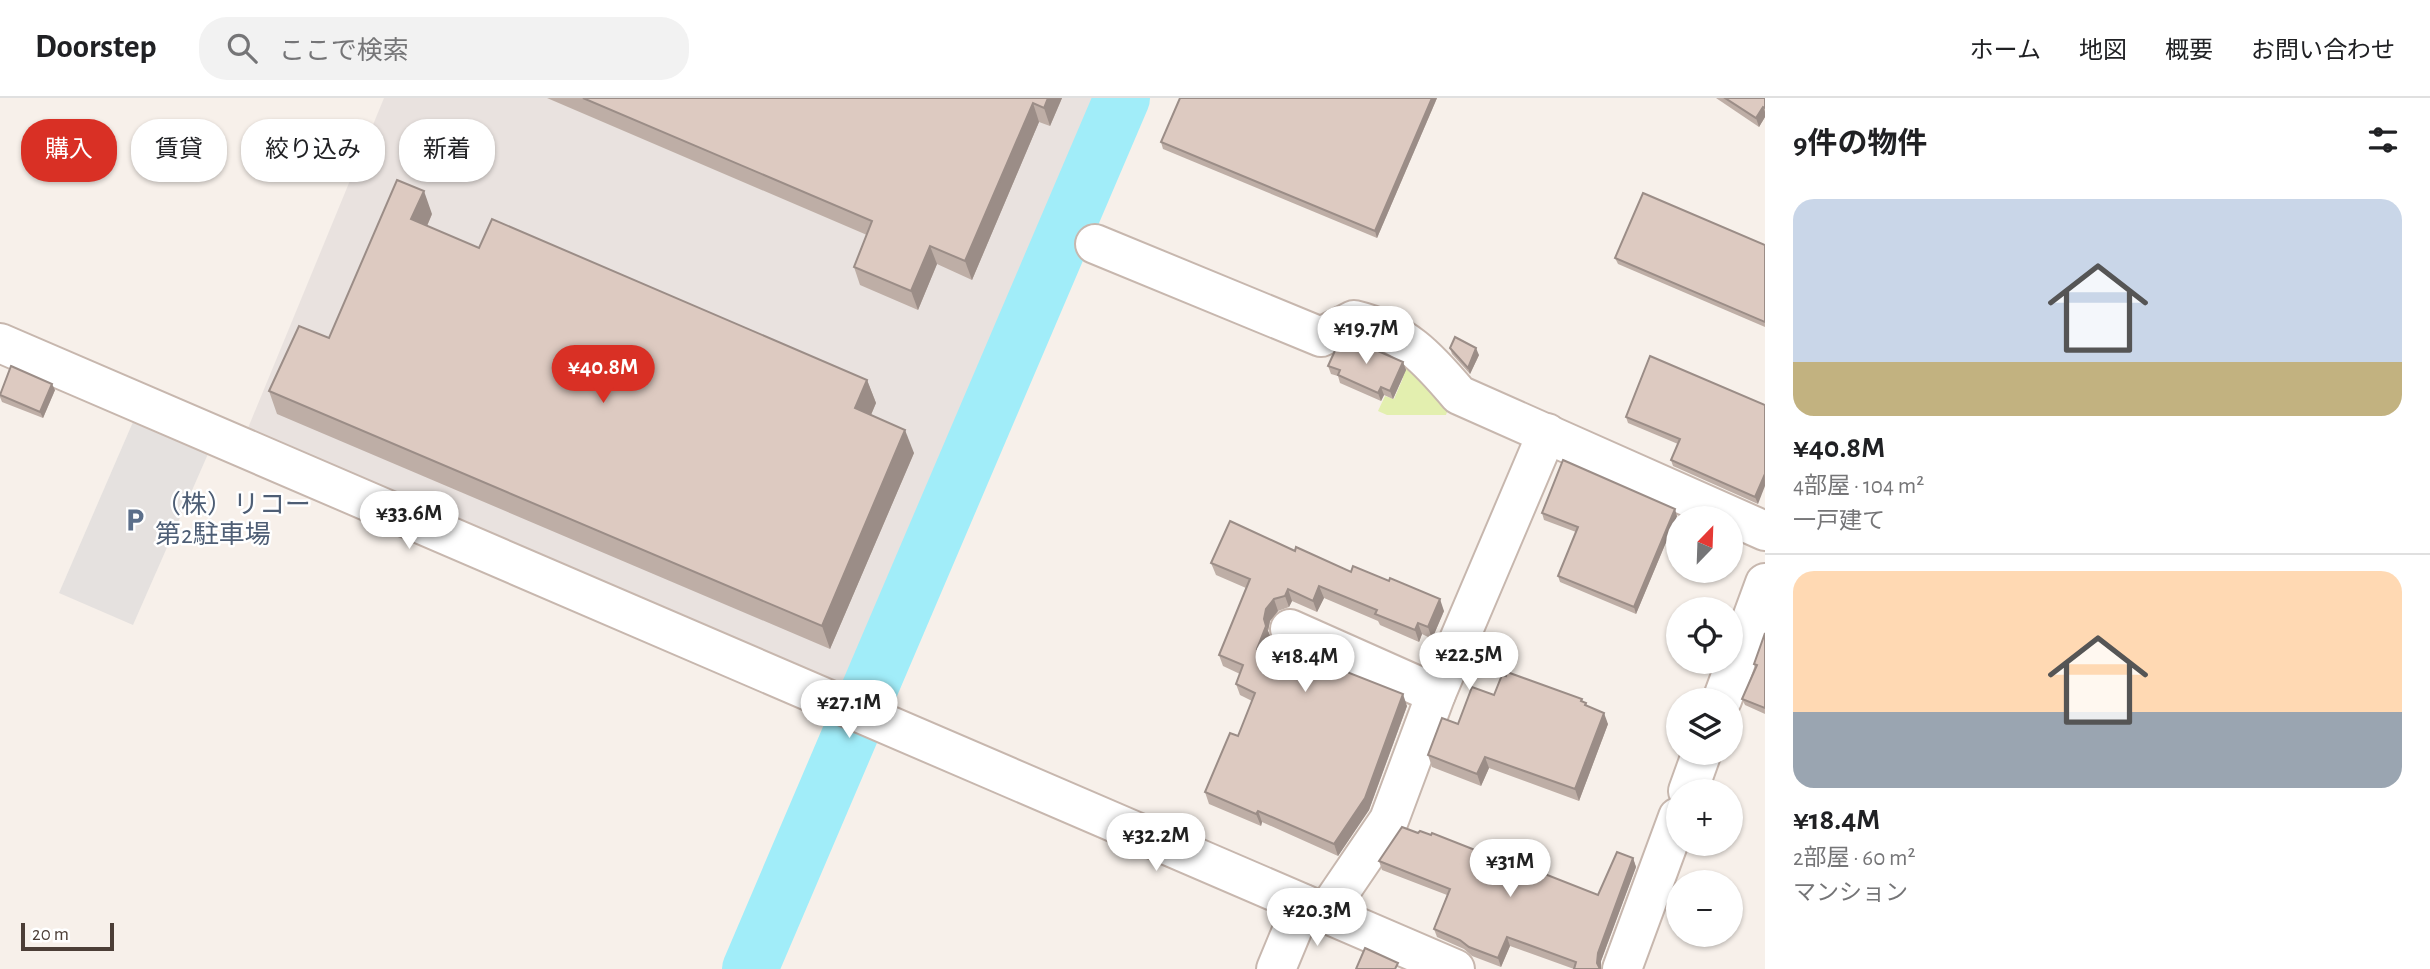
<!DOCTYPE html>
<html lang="ja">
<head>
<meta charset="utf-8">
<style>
  :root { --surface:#fff; --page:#f2f2f2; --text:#202124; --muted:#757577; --line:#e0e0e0; --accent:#d93025 }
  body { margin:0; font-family:"Alegreya Sans","Noto Sans JP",sans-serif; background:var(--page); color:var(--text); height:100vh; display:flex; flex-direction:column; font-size:26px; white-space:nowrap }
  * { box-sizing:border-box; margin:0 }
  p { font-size:23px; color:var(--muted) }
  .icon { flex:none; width:38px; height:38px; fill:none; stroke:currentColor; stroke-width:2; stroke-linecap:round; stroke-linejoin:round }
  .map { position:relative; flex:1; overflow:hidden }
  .details { display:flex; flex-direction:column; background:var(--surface); width:665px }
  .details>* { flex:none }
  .hud { position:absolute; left:21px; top:21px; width:665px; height:63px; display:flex; gap:14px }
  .needle { width:46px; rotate:23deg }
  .controls { position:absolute; left:1666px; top:408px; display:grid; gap:14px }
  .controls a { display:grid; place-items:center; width:77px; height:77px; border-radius:50%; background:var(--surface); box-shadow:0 2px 5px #0004; font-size:35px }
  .scale { position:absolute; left:21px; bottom:18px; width:93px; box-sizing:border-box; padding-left:7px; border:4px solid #4c3e37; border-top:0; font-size:19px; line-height:24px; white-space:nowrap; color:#4c3e37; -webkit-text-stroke:5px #fff; paint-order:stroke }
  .price { position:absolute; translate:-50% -60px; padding:0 16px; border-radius:24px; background:#fff; color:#222; font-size:23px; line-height:46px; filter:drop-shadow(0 2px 4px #0008) }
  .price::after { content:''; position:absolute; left:50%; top:42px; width:21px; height:16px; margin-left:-10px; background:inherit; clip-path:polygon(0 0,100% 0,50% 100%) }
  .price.on { background:var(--accent); color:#fff }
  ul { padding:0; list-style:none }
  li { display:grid; align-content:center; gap:14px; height:371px; padding:0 28px }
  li+li { border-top:2px solid var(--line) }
  li span { display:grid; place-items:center; height:217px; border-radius:21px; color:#555 }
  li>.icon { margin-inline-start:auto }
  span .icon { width:126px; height:126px; fill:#fffc; stroke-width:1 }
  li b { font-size:30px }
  h2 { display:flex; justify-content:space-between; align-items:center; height:84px; padding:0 28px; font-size:30px }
  .pill { padding:0 24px; border-radius:28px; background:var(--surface); box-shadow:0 2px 5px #0004; font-size:24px; line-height:63px }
  .pill.on { background:var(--accent); color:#fff }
  header { display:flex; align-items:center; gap:42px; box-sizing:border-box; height:98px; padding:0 35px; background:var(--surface); border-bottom:2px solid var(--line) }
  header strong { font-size:33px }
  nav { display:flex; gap:38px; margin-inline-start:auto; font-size:24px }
  .search { width:490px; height:63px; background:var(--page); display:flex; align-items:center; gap:18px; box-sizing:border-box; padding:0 24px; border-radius:28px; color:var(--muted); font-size:26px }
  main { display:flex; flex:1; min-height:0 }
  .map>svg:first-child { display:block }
  .industrial { fill:#e9e2df }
  .green { fill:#e3efaf }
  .parking { fill:#e5e1df }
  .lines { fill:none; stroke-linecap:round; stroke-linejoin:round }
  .river { stroke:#a1edf9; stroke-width:56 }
  .minor-casing { stroke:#c7b7ae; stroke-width:42 }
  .minor { stroke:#fff; stroke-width:38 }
  .wall { fill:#beaea6 }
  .shaded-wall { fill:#9b8d87 }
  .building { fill:#ddcac1; stroke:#9b8d87; stroke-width:2 }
  .labels { text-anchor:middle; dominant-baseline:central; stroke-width:5; stroke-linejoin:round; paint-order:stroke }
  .service-label { font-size:26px; fill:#4e5e75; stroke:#fff; text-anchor:start }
</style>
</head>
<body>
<header>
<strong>Doorstep</strong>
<div class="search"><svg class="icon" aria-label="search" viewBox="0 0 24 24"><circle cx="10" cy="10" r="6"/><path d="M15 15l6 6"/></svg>ここで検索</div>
<nav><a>ホーム</a><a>地図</a><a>概要</a><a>お問い合わせ</a></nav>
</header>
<main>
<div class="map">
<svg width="1765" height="871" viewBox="0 0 1765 871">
  <rect width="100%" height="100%" fill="#f7f0ea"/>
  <!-- industrial -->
  <polygon class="industrial" points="384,0 1146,0 886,614 250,340 248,330"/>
  <!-- green -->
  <polygon class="green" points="1379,241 1449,308 1446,317 1387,317 1378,313 1385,298 1394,301 1403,280 1372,256"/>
  <!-- parking -->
  <polygon class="parking" points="136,317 211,349 133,527 59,495"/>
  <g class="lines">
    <!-- river -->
    <polyline class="river" points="750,871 1122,0"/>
    <!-- minor casing -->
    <g class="minor-casing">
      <g id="minor">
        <path d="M1095 146 1321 239 1354 222C1404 234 1427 259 1459 297L1765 433"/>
        <polyline points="0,245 1455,871"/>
        <polyline points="1290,531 1436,596"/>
        <polyline points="1722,602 1765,485"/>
        <polyline points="1688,693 1702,654"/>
        <polyline points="1325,816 1389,722 1436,596 1547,335"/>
        <polyline points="1276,871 1303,806"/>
        <polyline points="1622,871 1678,719"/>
      </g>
    </g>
    <!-- minor -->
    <use href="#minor" class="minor"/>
  </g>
  <!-- wall -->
  <g class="wall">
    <polygon points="547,0 1062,0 1050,28 1039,24 972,182 937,166 918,212 860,187 854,169 867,137"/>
    <polygon points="1437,0 1377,140 1163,51 1161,44"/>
    <polygon points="1716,0 1765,0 1765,19 1759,29"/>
    <polygon points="432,116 427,128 479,150 867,282 876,305 871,317 914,355 830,551 277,316 269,293 329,240"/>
    <polygon points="1765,147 1765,229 1618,166 1615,160"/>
    <polygon points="1351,248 1403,264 1406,272 1393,301 1384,297 1381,303 1340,285 1338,278 1331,276 1328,268"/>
    <polygon points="1450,250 1479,257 1470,276 1452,256"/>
    <polygon points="55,292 43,320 2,304 0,299 0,297"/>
    <polygon points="1765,307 1758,406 1673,368 1671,362 1678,346 1628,325 1626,319"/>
    <polygon points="1542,415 1677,418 1636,516 1560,484 1558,478 1576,434 1544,422"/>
    <polygon points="1295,453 1351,474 1444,513 1432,541 1422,536 1419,544 1380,527 1378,523 1324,500 1317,514 1292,503 1289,509 1278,513 1270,523 1268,533 1271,540 1265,554 1314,575 1407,608 1369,712 1338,758 1262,724 1261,728 1209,706 1205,694 1238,638 1252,603 1240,597 1236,586 1240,576 1223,568 1219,557 1246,490 1216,477 1211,465"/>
    <polygon points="1765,535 1765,616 1745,607 1742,601 1755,570 1754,566"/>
    <polygon points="1494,597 1583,604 1586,605 1587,608 1608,626 1579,703 1489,670 1481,688 1432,669 1428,657 1458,626"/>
    <polygon points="1418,735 1475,752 1598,797 1633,760 1636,769 1601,863 1601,871 1574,871 1510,848 1501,869 1472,858 1464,851 1437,839 1434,831 1447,797 1382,772 1379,763"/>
  </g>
  <!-- shaded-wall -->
  <g class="shaded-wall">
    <polygon points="1048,0 1062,0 1050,28 1044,10"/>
    <polygon points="1432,0 1437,0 1377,140 1375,133"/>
    <polygon points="1033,5 1039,24 972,182 965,163"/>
    <polygon points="1763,9 1765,14 1765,19 1759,29 1756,20"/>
    <polygon points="424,93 432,116 420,144 411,121"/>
    <polygon points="930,148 937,166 918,212 911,193"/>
    <polygon points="1476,250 1479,257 1470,276 1468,270"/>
    <polygon points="1403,264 1406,272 1393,301 1390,293"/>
    <polygon points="867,282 876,305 864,333 855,310"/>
    <polygon points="52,286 55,292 43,320 40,314"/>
    <polygon points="1381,289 1384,297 1381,303 1378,295"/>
    <polygon points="905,332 914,355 830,551 822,528"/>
    <polygon points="1765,376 1765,388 1758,406 1755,399"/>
    <polygon points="1675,411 1677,418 1636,516 1634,509"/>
    <polygon points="1319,488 1324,500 1317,514 1313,503"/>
    <polygon points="1288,491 1292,503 1289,509 1285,498"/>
    <polygon points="1274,501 1278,513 1270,523 1268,533 1264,521 1266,511"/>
    <polygon points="1440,501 1444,513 1432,541 1428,529"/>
    <polygon points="1418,525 1422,536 1419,544 1415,532"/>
    <polygon points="1266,528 1271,540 1261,562 1257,551"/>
    <polygon points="1403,596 1407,608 1369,712 1338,758 1334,746"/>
    <polygon points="1604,615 1608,626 1579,703 1575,691"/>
    <polygon points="1485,659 1489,670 1481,688 1477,676"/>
    <polygon points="1258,713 1262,724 1261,728 1256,716"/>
    <polygon points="1633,760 1636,769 1601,863 1601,871 1599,871 1597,865 1598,855"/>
    <polygon points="1507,839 1510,848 1501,869 1498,860"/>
  </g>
  <!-- building -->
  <g class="building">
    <polygon points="583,0 1048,0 1044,10 1033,5 965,163 930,148 911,193 854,169 872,123"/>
    <polygon points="1180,0 1432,0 1375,133 1161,44"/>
    <polygon points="1725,0 1765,0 1765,10 1763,9 1756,20"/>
    <polygon points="397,82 424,93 411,121 479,150 492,121 867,282 855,310 905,332 822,528 269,293 299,228 329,240"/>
    <polygon points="1643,95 1765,147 1765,224 1615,160"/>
    <polygon points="1455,239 1476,250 1468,270 1450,250"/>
    <polygon points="1353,242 1403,264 1390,293 1381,289 1378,295 1338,277 1340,272 1328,268 1338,246 1341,244 1351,248"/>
    <polygon points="1650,258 1765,307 1765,376 1755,399 1671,362 1680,341 1626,319"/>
    <polygon points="11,268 52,286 40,314 0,297"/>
    <polygon points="1563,362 1675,411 1634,509 1558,478 1578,429 1542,415"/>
    <polygon points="1230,423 1295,453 1296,449 1351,474 1353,468 1389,483 1390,480 1440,501 1428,529 1418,525 1415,532 1375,516 1377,512 1319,488 1313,503 1288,491 1285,498 1274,501 1266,511 1264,521 1266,528 1257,551 1314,575 1319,563 1403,596 1365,700 1334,746 1258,713 1256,716 1205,694 1230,635 1238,638 1255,595 1236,586 1243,567 1219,557 1250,481 1211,465"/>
    <polygon points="1765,535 1765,610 1742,601 1757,567 1754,566"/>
    <polygon points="1507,574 1582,601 1581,603 1586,605 1585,607 1604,615 1575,691 1485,659 1477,676 1428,657 1442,620 1458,626 1472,589 1494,597 1502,577 1506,578"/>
    <polygon points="1402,729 1418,735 1420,733 1431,737 1432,735 1475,752 1509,763 1509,762 1598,797 1617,754 1633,760 1598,855 1597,865 1600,871 1574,871 1576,864 1507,839 1498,860 1469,849 1460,842 1434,831 1450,791 1379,763"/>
    <polygon points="1365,850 1398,865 1395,871 1356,871"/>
  </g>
  <!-- icons -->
  <defs>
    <g id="parking-bare" transform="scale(1.89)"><path d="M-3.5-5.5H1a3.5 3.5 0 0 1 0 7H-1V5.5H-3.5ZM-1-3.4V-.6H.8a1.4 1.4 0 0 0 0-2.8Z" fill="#5c6f8a" stroke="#fff" stroke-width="2.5" paint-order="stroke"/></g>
  </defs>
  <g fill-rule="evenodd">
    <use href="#parking-bare" x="135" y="422"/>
  </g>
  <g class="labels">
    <!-- service labels -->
    <g class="service-label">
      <text x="155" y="407">（株）リコー<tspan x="155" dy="30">第2駐車場</tspan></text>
    </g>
  </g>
</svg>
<div class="controls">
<a><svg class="needle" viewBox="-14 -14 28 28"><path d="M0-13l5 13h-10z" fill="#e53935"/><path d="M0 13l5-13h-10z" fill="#757577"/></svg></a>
<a><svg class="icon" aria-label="locate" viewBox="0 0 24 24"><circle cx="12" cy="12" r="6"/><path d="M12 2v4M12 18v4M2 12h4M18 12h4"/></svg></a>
<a><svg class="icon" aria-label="layers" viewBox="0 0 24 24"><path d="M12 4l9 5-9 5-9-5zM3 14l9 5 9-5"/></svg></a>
<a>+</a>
<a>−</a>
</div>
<div class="scale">20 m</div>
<b class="price" style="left:1366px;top:268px">¥19.7M</b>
<b class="price on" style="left:603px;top:307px">¥40.8M</b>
<b class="price" style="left:409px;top:453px">¥33.6M</b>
<b class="price" style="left:1469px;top:594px">¥22.5M</b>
<b class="price" style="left:1305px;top:596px">¥18.4M</b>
<b class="price" style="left:849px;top:642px">¥27.1M</b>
<b class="price" style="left:1156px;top:775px">¥32.2M</b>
<b class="price" style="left:1510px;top:801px">¥31M</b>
<b class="price" style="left:1317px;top:850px">¥20.3M</b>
<div class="hud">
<a class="pill on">購入</a>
<a class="pill">賃貸</a>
<a class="pill">絞り込み</a>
<a class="pill">新着</a>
</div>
</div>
<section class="details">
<h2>9件の物件<svg class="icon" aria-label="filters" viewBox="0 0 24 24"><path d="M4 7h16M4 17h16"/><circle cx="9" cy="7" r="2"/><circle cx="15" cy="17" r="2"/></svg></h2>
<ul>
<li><span style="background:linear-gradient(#c9d6e8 75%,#c2b280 0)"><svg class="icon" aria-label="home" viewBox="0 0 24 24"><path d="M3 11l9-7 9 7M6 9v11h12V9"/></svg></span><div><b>¥40.8M</b><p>4部屋 · 104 m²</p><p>一戸建て</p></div></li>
<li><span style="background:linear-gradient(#ffd9b3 65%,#9aa5b1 0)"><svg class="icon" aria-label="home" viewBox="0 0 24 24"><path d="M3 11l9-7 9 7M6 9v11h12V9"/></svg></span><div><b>¥18.4M</b><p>2部屋 · 60 m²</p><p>マンション</p></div></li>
</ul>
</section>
</main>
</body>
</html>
